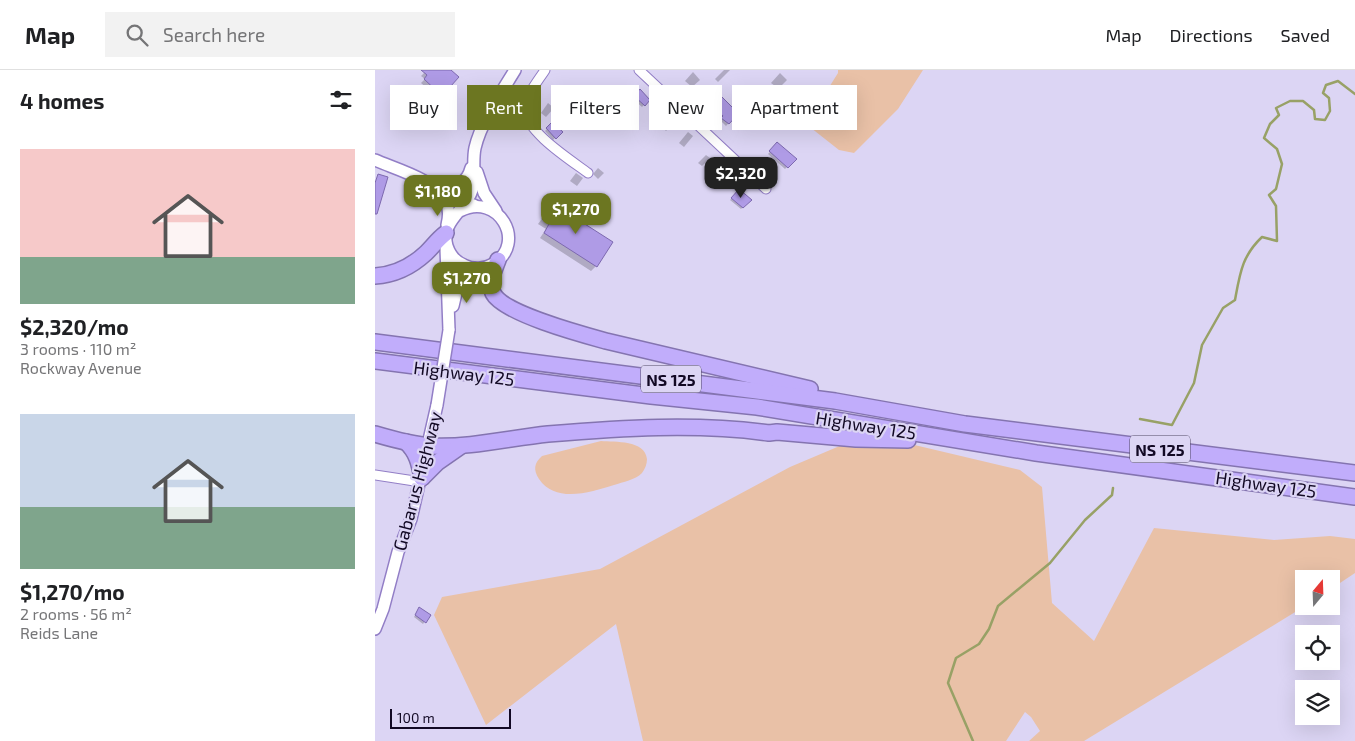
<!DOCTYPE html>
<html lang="en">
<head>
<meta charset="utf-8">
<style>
  :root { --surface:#fff; --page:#f2f2f2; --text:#202124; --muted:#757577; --line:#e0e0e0; --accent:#6c7621 }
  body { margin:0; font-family:"Exo 2",sans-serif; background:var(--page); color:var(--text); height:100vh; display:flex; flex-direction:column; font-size:19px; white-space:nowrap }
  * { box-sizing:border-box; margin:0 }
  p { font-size:16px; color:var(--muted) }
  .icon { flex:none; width:28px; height:28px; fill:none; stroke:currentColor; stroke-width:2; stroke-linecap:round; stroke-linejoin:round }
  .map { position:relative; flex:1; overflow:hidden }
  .drawer { display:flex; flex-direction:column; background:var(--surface); width:375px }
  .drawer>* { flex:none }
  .banner { position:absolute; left:15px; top:15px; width:475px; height:45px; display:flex; gap:10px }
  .needle { width:32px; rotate:19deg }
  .fabs { position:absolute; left:920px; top:500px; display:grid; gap:10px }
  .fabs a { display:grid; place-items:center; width:45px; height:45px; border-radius:0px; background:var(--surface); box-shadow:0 5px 20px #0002; font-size:25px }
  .scale { position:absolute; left:15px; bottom:12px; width:121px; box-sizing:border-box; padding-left:5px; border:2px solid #120924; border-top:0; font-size:14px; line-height:18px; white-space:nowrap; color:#120924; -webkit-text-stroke:4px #dcd5f4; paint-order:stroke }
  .price { position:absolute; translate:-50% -42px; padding:0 11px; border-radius:10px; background:var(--accent); color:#fff; font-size:16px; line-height:32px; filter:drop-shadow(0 1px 2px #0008) }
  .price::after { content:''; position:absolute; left:50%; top:30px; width:15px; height:11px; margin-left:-8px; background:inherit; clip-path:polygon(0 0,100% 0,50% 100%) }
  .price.active { background:#222; color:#fff }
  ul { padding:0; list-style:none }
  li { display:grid; align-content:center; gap:10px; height:265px; padding:0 20px }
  li span { display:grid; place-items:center; height:155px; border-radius:0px; color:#555 }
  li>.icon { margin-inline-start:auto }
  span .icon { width:90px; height:90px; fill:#fffc; stroke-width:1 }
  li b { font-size:21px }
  h2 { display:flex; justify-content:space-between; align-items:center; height:60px; padding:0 20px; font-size:21px }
  .chip { padding:0 18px; border-radius:0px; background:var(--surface); box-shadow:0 5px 20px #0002; font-size:18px; line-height:45px }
  .chip.active { background:var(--accent); color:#fff }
  header { display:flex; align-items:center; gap:30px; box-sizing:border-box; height:70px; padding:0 25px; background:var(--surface); border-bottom:1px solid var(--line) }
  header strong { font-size:24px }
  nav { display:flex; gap:28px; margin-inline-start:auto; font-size:18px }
  .search { width:350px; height:45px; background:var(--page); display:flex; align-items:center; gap:12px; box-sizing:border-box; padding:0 18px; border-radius:0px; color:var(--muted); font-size:19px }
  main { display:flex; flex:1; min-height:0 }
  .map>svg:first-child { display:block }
  .green { fill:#e9c1a7 }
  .shadow { fill:#0003 }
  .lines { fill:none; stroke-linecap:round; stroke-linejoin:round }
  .stream { stroke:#98a166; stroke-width:2.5 }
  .building { fill:#af9be6; stroke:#7d69af }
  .street-casing { stroke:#927ec6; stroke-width:11 }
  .secondary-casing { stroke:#927ec6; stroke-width:14 }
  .highway-casing { stroke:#8474b0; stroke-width:18 }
  .street { stroke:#fff; stroke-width:9 }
  .secondary { stroke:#fff; stroke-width:11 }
  .highway { stroke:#c1adfb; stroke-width:15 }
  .secondary-bridge-casing { stroke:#927ec6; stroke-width:14; stroke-linecap:butt }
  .secondary-bridge { stroke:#fff; stroke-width:11 }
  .labels { text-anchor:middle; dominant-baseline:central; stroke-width:4.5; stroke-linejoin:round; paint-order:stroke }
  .shield { fill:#dcd5f4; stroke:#4f4662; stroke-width:1 }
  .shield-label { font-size:16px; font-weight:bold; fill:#120924 }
  .street-label { font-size:18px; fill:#120924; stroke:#dcd5f4 }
</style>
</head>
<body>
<header>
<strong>Map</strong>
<div class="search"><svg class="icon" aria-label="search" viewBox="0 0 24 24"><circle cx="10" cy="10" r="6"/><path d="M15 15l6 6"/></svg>Search here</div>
<nav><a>Map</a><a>Directions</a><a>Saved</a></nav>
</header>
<main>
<section class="drawer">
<h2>4 homes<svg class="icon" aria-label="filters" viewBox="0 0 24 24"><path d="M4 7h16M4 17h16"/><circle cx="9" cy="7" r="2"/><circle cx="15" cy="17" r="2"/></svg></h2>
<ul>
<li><span style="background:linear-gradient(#f6c9c9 70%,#7fa58c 0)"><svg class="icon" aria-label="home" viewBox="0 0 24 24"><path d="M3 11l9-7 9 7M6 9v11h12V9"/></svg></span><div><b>$2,320/mo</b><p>3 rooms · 110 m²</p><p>Rockway Avenue</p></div></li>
<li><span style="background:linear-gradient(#c9d6e8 60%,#7fa58c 0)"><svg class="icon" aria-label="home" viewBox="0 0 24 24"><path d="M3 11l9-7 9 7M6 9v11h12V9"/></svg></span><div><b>$1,270/mo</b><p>2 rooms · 56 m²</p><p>Reids Lane</p></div></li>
</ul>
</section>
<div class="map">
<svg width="980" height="671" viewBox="0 0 980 671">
  <rect width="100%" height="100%" fill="#dcd5f4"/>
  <!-- green -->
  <g class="green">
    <polygon points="463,0 548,0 523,39 479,83 464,80 431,54 463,3"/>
    <polygon points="493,364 645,400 667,417 677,533 719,571 779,458 899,470 955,466 980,469 980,503 956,519 956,509 929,509 930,536 709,671 654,671 665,661 656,647 650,642 631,671 268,671 241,554 111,655 59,545 67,527 225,499 415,397"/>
    <path d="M226 371C240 372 270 370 272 389 272 394 270 399 267 403 260 410 248 412 239 415 216 422 181 434 164 409 158 400 159 393 167 386Z"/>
  </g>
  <!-- shadow -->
  <g class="shadow">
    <polygon points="52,0 74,0 82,7 63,28 46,13 50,9 46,6"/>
    <polygon points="349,0 355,0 343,12 340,9"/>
    <polygon points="318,2 325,10 317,17 310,11"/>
    <polygon points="405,3 412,10 405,17 402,15 400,16 396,13"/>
    <polygon points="265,21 274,30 267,37 258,29"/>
    <polygon points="342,24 357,39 365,41 351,56 345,50 347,49 333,34"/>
    <polygon points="173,33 179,38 171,47 166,43"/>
    <polygon points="31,38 36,54 34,56 23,49"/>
    <polygon points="296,45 301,50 291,61 286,56"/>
    <polygon points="177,54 186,62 178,70 170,61"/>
    <polygon points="313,62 318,66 309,77 304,73"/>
    <polygon points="402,74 420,89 410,99 393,84"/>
    <polygon points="331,85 335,88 327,96 323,93"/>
    <polygon points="223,98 229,103 223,109 218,104"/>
    <polygon points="201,103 208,108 202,116 195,111"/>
    <polygon points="364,120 375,130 366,139 355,130"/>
    <polygon points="177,135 221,196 216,201 165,168 171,159 163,154"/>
    <polygon points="43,540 54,545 48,554 39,547"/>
  </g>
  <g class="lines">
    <!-- stream -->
    <g class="stream">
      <path d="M765 349 797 355 819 313 827 275 848 238 860 230C865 203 867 186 887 167L902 171 901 136 894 125 901 119 907 94 902 79 889 68 895 54 904 45 901 38 915 31H928L939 40 940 49 950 50 955 41 954 28 948 23 951 15 963 11 980 24"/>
      <polyline points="598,671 573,613 581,588 604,574 614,559 623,536 675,493 710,450 737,425 738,418"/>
    </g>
  </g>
  <!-- building -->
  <g class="building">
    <polygon points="46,0 76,0 84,7 67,26 49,9 52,5"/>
    <polygon points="265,19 275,30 270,36 259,26"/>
    <polygon points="342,22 357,37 359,35 366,41 354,54 346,48 348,46 334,31"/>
    <polygon points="31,36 44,45 37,55 24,47"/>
    <polygon points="177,52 188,62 181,69 171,58"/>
    <polygon points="402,72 422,89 413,98 394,81"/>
    <polygon points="3,104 13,107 2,144 0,144 0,113"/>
    <polygon points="364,119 377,130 368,138 356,128"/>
    <polygon points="177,133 238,172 222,197 169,163 174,154 167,149"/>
    <polygon points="44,537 56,545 51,553 40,545"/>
  </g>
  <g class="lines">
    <!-- street casing -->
    <g class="street-casing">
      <g id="street">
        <path d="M170 0C163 11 151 25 150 38 148 60 197 91 213 103"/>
        <polyline points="264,0 391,119"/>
        <polyline points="0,405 46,412"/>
      </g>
    </g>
    <!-- secondary casing -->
    <g class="secondary-casing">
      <g id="secondary">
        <path d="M0 90C20 99 62 110 71 132 75 140 74 147 72 155"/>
        <polyline points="102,102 109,123 121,141"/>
        <polyline points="62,115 91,133 99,135"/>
        <path d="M64 115C80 118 92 114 96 98"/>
        <path d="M85 141C123 121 153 173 118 194 110 199 98 200 89 195 81 192 75 185 72 176 65 151 91 141 97 120 101 106 97 92 100 78 106 52 126 23 140 0"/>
        <polyline points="71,178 74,260"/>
        <polyline points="78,236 82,219 95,200 98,198"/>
        <polyline points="0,559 8,539 23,482 36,449 62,335"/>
      </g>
    </g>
    <!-- highway casing -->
    <g class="highway-casing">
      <g id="highway">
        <path d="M123 190C119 201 113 212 118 223 127 243 209 265 231 271L435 319"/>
        <path d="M0 206C19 205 37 196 51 183 58 176 63 169 71 163"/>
        <polyline points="0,272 460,331 590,354 980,403"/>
        <polyline points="0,291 276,326 382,337 661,383 980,427"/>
        <path d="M0 364C17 369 38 375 56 376 95 378 135 368 173 364 246 358 321 353 394 363L402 362 481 369 533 370"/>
        <path d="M31 372C42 383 44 392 47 408"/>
        <polyline points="47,408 63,392 86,376"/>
      </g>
    </g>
    <!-- street -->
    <use href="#street" class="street"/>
    <!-- secondary -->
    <use href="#secondary" class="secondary"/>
    <!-- highway -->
    <use href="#highway" class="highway"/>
    <!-- secondary-bridge casing -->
    <g class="secondary-bridge-casing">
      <polyline id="secondary-bridge" points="62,335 74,260"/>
    </g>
    <!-- secondary-bridge -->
    <use href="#secondary-bridge" class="secondary-bridge"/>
  </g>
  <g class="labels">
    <!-- shield labels -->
    <g class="shield">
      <rect x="266" y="295.5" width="60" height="27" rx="4"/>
      <rect x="755" y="365.5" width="60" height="27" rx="4"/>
    </g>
    <g class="shield-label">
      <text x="296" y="309">NS 125</text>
      <text x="785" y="379">NS 125</text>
    </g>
    <!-- street labels -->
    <g class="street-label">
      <text transform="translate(89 303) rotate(7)">Highway 125</text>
      <text transform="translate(491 355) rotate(9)">Highway 125</text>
      <text transform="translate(42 411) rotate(-75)">Gabarus Highway</text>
      <text transform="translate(891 414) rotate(8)">Highway 125</text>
    </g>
  </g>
</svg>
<div class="fabs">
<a><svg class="needle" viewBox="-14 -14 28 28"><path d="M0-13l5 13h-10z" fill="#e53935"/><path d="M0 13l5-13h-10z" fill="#757577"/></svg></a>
<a><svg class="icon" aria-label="locate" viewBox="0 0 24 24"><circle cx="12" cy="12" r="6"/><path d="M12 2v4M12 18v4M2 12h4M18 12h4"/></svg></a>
<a><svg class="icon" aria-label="layers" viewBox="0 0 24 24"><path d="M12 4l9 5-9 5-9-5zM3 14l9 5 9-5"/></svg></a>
</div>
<div class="scale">100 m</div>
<b class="price active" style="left:366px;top:129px">$2,320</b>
<b class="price" style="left:63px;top:147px">$1,180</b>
<b class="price" style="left:201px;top:165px">$1,270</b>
<b class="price" style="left:92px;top:234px">$1,270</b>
<div class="banner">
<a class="chip">Buy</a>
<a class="chip active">Rent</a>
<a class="chip">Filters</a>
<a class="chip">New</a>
<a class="chip">Apartment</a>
</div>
</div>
</main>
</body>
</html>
